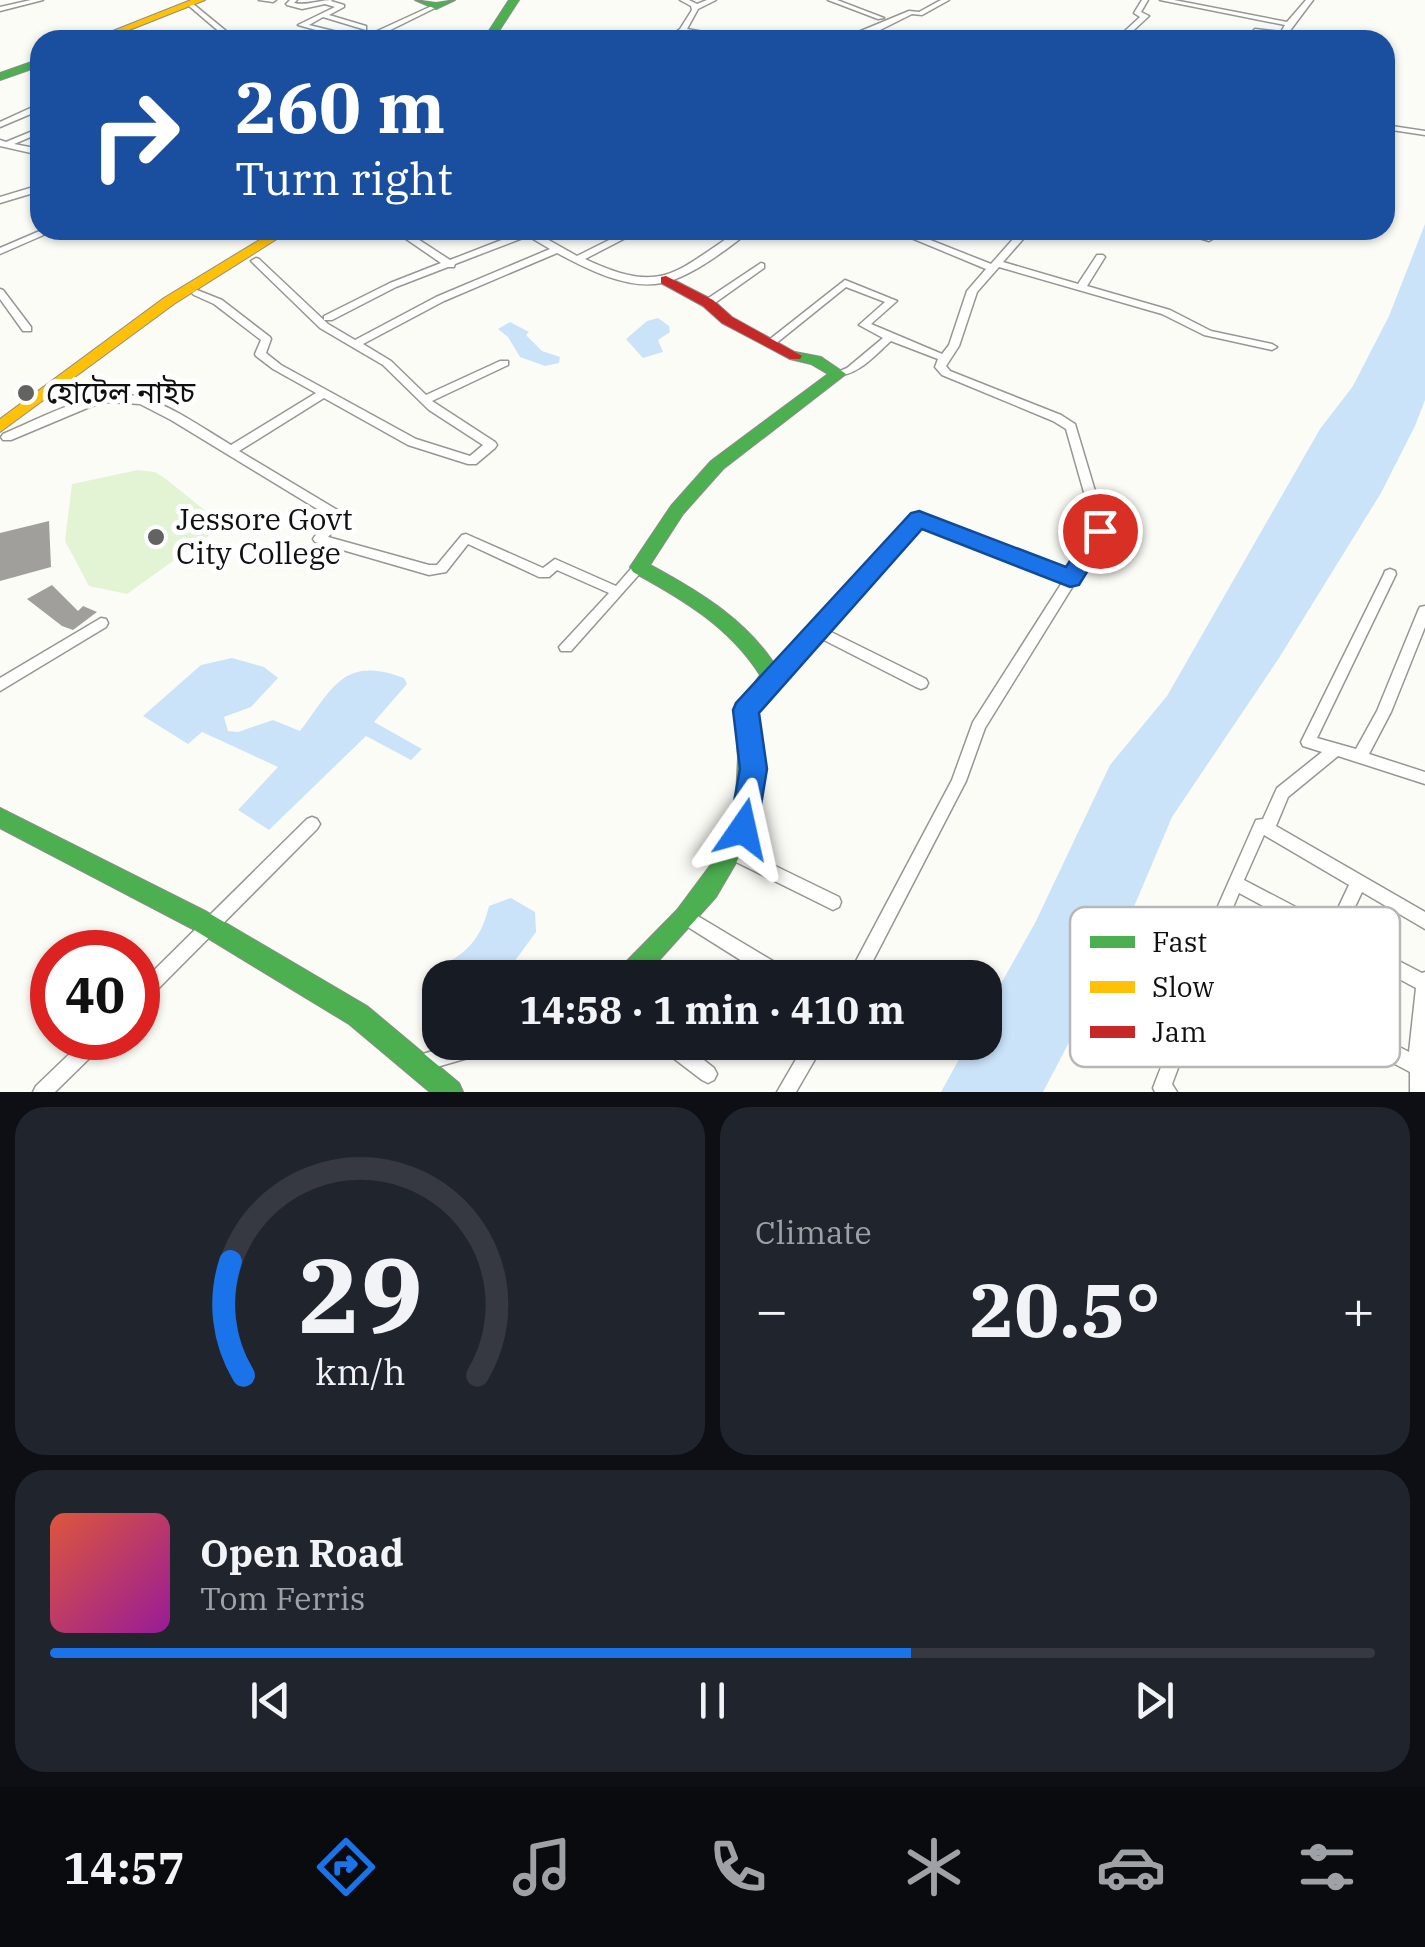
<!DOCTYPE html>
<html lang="en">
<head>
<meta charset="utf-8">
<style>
	:root { --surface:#171b24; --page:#20242c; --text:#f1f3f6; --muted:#9ea1a6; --line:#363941; --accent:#1a73e8 }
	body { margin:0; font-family:"IBM Plex Serif","Noto Sans Bengali",serif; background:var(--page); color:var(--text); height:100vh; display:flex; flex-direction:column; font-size:38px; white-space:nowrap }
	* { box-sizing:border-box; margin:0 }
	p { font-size:32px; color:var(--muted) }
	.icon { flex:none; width:55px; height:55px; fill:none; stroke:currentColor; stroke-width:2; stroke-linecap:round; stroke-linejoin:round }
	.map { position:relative; height:1092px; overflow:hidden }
	.details { display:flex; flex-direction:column; gap:15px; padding:15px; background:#0d0f14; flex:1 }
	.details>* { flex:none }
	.top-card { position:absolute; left:30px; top:30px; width:1365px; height:210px; border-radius:30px; box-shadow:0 2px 8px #0004; background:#1a4fa0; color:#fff; overflow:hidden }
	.speed { position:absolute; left:30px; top:930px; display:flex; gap:20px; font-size:50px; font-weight:700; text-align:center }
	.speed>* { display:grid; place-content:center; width:130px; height:130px; border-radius:50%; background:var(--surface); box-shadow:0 2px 8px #0004; line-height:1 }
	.speed .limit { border:15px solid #d22; background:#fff; color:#111 }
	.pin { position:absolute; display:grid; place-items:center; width:85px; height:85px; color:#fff; margin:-42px; border:5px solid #fff; border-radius:50%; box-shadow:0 2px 10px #0007 }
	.me { position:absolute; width:110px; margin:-55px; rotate:11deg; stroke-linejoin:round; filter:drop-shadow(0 0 8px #0008) }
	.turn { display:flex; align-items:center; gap:35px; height:210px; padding:0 40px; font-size:45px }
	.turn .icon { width:130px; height:130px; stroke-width:2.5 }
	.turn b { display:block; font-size:70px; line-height:85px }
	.big { font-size:75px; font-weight:700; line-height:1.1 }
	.details .widget { flex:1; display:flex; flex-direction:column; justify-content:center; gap:15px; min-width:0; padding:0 35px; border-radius:30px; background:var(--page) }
	.details .dial { align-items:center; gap:0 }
	.dial svg { height:260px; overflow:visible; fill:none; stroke:var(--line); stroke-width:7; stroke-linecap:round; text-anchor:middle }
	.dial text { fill:var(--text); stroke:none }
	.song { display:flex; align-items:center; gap:30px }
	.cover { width:120px; height:120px; border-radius:15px; background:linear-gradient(135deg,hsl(10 70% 55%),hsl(300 70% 35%)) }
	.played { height:10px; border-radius:5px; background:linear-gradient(90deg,var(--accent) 65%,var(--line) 65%) }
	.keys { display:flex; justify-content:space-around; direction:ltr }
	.heat { display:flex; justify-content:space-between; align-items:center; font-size:55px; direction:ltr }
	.details .tiles { flex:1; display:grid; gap:15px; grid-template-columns:1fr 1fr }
	.widget:last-child { grid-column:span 2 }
	.trip { position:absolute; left:422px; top:960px; width:580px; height:100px; border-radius:30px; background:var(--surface); box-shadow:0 2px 8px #0004; font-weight:700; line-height:100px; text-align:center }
	.menu { display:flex; height:160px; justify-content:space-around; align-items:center; background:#090b0e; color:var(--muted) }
	.menu .icon { width:70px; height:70px }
	.menu .active { color:var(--accent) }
	.menu b { font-size:45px; color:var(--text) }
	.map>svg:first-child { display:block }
	.green { fill:#e3f4d5 }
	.water { fill:#cae3f9 }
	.building { fill:#a09f9c }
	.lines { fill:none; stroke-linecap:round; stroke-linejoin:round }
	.street-casing { stroke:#969694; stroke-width:3 }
	.fast-casing { stroke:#8d8d8b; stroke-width:2 }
	.slow-casing { stroke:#8d8d8b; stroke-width:2 }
	.jam-casing { stroke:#8d8d8b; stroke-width:2 }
	.street { fill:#fffffe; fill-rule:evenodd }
	.fast { fill:#4caf50; fill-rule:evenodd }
	.slow { fill:#ffc107; fill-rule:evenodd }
	.jam { fill:#c62828; fill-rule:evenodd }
	.route { fill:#1a73e8; stroke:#114b97; stroke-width:2.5 }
	.poi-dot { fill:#636361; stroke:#fff; stroke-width:4 }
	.labels { text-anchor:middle; stroke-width:10; stroke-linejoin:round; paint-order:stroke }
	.poi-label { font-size:30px; fill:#101010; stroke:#fff; text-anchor:start }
	.key { fill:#fff; stroke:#b7b7b7; stroke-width:2.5 }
	.key-label { font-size:28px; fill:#101010 }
</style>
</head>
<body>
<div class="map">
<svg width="1425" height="1092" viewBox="0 0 1425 1092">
	<rect width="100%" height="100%" fill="#fcfcf7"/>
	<polygon class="green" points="138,470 155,472 166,479 223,525 127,594 89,586 65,541 72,484"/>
	<g class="water">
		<polygon points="1425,224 1425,400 1415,426 1381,493 1279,658 1172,817 1108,968 1043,1092 941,1092 968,1043 985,1042 985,1012 1035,923 1110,765 1167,696 1320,429 1353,386 1389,316"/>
		<polygon points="658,318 669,326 670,332 658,340 663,352 643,358 626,339 647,321"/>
		<polygon points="510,322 529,332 526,335 542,351 560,357 559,363 545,366 520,357 508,337 498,329"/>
		<path d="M232,658L264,667L278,678L251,707L224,717L228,731L238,732L273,720L300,731C333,688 343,655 404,678L407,684L374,722L422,749L411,760L366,736L269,830L238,810L278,767L202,732L188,744L143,716L201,665Z"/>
		<path d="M511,898L535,912L536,932L503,977H474L450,961C473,948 483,931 489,906Z"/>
	</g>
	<g class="building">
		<polygon points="49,521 51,567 0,581 0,533"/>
		<polygon points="52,585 78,611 83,606 97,612 73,630 62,626 27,599"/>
	</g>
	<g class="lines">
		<defs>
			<g id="street">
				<polygon points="31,0 43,0 0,11 0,7"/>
				<polygon points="259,0 276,0 273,2"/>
				<path d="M290,0H297L294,3C307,6 319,0 332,0L331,1L344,5V7L329,15L366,26V30L323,17L309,25L362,38L434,5L439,6L370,40H352L298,25L335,7L325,4L302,9L287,5L286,4Z"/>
				<polygon points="680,0 689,0 697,4 707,0 716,0 698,9 687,29 748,40 731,40 684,32 675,40 666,40 680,29 692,10 691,6"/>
				<polygon points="828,0 837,0 884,18 878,19"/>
				<polygon points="941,0 949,0 922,15 912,14 880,30 850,40 839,40 909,11 919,12"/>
				<polygon points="1142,0 1148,0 1141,12 1149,16 1123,40 1115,40 1140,17 1134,13"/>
				<polygon points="1160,0 1174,0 1287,22 1306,0 1313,0 1286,36 1260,33 1252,40 1244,40 1255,29 1281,32 1285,25"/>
				<polygon points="188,3 192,3 237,40 229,40 188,5"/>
				<polygon points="37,105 40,105 40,110 0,127 0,122"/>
				<polygon points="1385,125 1425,131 1425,135 1385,129"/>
				<polygon points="40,128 40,133 14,144 40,149 40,155 0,146 0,140 6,142"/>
				<polygon points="40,185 40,191 0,203 0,197"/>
				<polygon points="42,230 55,230 0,254 0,248"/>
				<path d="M393,230H404L450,260L522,232L520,230H531L577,256L629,230H641L585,259C664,296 674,272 740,230H751C729,248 690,278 662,283C627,290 587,269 557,253L444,301L363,344L391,361L426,395L500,361H508V365L432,401L495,442L497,445L495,448L476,464H468L408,445L324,398L239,451L344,514L346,517L344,520L328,537L429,565H437L462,535L466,534L543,568L555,559L616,586L635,564H643L645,567L643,570L571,651H561L559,647L609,593L557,570L549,577H539L468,544L446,572L429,575L315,542L313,539L315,536L332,518L171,420L140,404L108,402L92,406L11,440H3L1,437L3,434C44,417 102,383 147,399C177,409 204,429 231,445L316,393L273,369L256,356L255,354L261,340L214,304L194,295L192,293L197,290L222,300L270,337L271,339L266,353L281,365L416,439L470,456L483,445L429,410L383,365L320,328L251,261L256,258L259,259L328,324L355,340L436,297L550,249L528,236L455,264L454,267H448L396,287L332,320H324V316L390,283L441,263Z"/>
				<path d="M892,230H905L991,264L1021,230H1031L1003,262L1078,284L1097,255H1103L1105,257L1087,286L1170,310L1211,331L1272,344L1277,347L1272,350L1204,335L1162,314L999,267L977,292L959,346L946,366L950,371L1061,415L1075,424L1107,531L985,728L966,781L864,978H847L952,780L973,722L1063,581L921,525L825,629L926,679L928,683L926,687L921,689L916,687L818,637L774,685L769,687L764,685L762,681L764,677L915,516H923L1068,573L1095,531L1066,429L1053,421L942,375L935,367L938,359L891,341C874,356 858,376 834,376L833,374L847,368L883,338L859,325L885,302L846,287L774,345L770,346L765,343L845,280L897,301L871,324L942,354L949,345L967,291L986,269Z"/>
				<polygon points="1173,230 1189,230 1214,238 1209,241"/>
				<polygon points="1338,230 1350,230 1351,231 1346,234"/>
				<polygon points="761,263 764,264 764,268 712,305 704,305 704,301"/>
				<polygon points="0,289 3,290 31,327 31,331 23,331 0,299"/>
				<path d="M1390,569L1395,571L1396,574L1317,738L1356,749L1377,711L1418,611L1420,607L1425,606V627L1391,712L1369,754L1425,772V784L1338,756L1288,797L1276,826L1425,912V929L1362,892L1343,932L1422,973L1425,972V1092H1410V1072L1205,964L1199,968L1207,991L1172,1084L1177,1092H1155L1153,1088C1164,1058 1179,1027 1188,996C1194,970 1164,970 1199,949L1256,820L1263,819L1277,788L1322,752L1303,746L1301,742L1384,574L1385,571ZM1264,835L1349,885L1330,925L1244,880ZM1239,893L1416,988L1409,1052L1215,951Z"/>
				<polygon points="101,618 106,619 108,623 106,627 0,691 0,678"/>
				<polygon points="312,817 317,819 320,824 317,829 144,1003 138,1005 138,986 307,819"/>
				<polygon points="734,846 839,897 841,902 839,907 833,910 827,907 728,858 726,853 728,848"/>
				<polygon points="686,909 788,970 790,978 769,978 680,922 678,917 680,912"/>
				<polygon points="86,1038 107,1038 104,1044 55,1092 33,1092 36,1086"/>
				<polygon points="460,1042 501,1042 498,1048 492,1051 423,1071 417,1068 414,1062 417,1056"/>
				<polygon points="657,1042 681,1042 714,1068 717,1074 714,1080 708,1083 702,1080 660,1048"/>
				<polygon points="806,1042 825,1042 796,1092 777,1092"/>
			</g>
			<g id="fast">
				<polygon points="415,0 436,3 455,0 436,9"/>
				<polygon points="509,0 519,0 493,40 483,40"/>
				<polygon points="40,59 40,66 0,80 0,73"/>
				<path d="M795,352L821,357L846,374L723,469L683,514L650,565C700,592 752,623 781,675L755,712L759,758L757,797L750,831L737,861L716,897L643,978H614L618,970L677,910L718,855L728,831L736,797L738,758L735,711L760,675C730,627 681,598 633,572L630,567L671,506L711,461L828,374L811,364L790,359V353Z"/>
				<polygon points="0,808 207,912 367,1006 459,1083 463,1092 430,1092 349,1024 191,928 0,828"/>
			</g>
			<g id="slow">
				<polygon points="191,0 205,0 104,40 90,40"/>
				<polygon points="276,230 291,230 174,304 0,432 0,419 164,298"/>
			</g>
			<polygon id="jam" points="666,276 713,300 732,317 802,356 800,359 790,359 722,323 703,306 661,283 661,277"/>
		</defs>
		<use href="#street" class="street-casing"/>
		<use href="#fast" class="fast-casing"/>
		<use href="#slow" class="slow-casing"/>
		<use href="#jam" class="jam-casing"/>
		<use href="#street" class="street"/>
		<use href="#fast" class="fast"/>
		<use href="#slow" class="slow"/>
		<use href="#jam" class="jam"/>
	</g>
	<polygon class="route" points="919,511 1066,567 1093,525 1108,525 1112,531 1079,585 1070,587 922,529 759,713 767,769 757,829 753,838 743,842 733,838 729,829 740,769 733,710 736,703 911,513"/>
	<g class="poi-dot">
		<circle cx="26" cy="393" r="10"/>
		<circle cx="156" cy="537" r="10"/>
	</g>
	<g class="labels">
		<g class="poi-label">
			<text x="46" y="403">হোটেল নাইচ</text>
			<text x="176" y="530">Jessore Govt<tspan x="176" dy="34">City College</tspan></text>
		</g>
	</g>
	<rect x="1070" y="907" width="330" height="160" rx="15" class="key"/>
	<rect x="1090" y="936" width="45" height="12" fill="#4caf50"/>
	<rect x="1090" y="981" width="45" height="12" fill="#ffc107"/>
	<rect x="1090" y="1026" width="45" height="12" fill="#c62828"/>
	<g class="key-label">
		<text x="1152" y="952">Fast</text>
		<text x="1152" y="997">Slow</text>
		<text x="1152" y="1042">Jam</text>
	</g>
</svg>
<div class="speed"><div class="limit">40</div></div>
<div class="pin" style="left:1100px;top:531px;background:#d93025"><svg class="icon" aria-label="arrive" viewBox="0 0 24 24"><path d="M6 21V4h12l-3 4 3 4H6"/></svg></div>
<svg class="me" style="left:743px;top:829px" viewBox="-20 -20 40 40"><path d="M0-17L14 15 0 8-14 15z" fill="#1a73e8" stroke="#fff" stroke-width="4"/></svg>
<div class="trip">14:58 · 1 min · 410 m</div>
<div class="top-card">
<div class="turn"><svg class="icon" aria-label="right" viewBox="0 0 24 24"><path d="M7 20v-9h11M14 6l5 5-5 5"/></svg><div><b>260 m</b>Turn right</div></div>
</div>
</div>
<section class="details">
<div class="tiles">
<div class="widget dial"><svg viewBox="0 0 100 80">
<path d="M14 69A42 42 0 1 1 86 69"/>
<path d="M14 69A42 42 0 0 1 10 34" stroke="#1a73e8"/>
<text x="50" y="56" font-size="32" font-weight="700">29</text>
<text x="50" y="72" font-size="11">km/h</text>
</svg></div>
<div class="widget"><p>Climate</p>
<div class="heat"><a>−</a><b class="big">20.5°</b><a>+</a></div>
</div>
<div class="widget">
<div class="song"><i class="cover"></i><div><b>Open Road</b><p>Tom Ferris</p></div></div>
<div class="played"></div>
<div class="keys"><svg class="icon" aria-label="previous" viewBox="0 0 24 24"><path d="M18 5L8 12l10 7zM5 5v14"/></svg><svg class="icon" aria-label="pause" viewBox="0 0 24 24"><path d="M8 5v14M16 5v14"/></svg><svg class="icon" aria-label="next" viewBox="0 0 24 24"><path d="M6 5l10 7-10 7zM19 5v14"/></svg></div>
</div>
</div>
</section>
<nav class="menu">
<b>14:57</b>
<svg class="icon active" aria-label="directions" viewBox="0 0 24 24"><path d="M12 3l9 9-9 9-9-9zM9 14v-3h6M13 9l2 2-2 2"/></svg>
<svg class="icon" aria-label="music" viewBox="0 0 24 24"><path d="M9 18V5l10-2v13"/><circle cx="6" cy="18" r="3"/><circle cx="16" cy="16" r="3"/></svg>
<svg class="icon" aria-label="phone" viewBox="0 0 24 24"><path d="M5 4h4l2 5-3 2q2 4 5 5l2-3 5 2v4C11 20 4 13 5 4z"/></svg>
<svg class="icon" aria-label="climate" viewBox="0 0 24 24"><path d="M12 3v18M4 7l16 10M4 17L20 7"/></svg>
<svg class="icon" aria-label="car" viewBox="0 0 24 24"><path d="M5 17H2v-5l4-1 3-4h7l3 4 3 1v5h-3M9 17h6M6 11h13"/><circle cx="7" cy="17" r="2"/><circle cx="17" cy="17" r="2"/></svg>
<svg class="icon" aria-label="filters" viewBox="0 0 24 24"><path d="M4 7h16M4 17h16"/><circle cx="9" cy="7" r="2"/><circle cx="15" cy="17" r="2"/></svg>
</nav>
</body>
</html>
